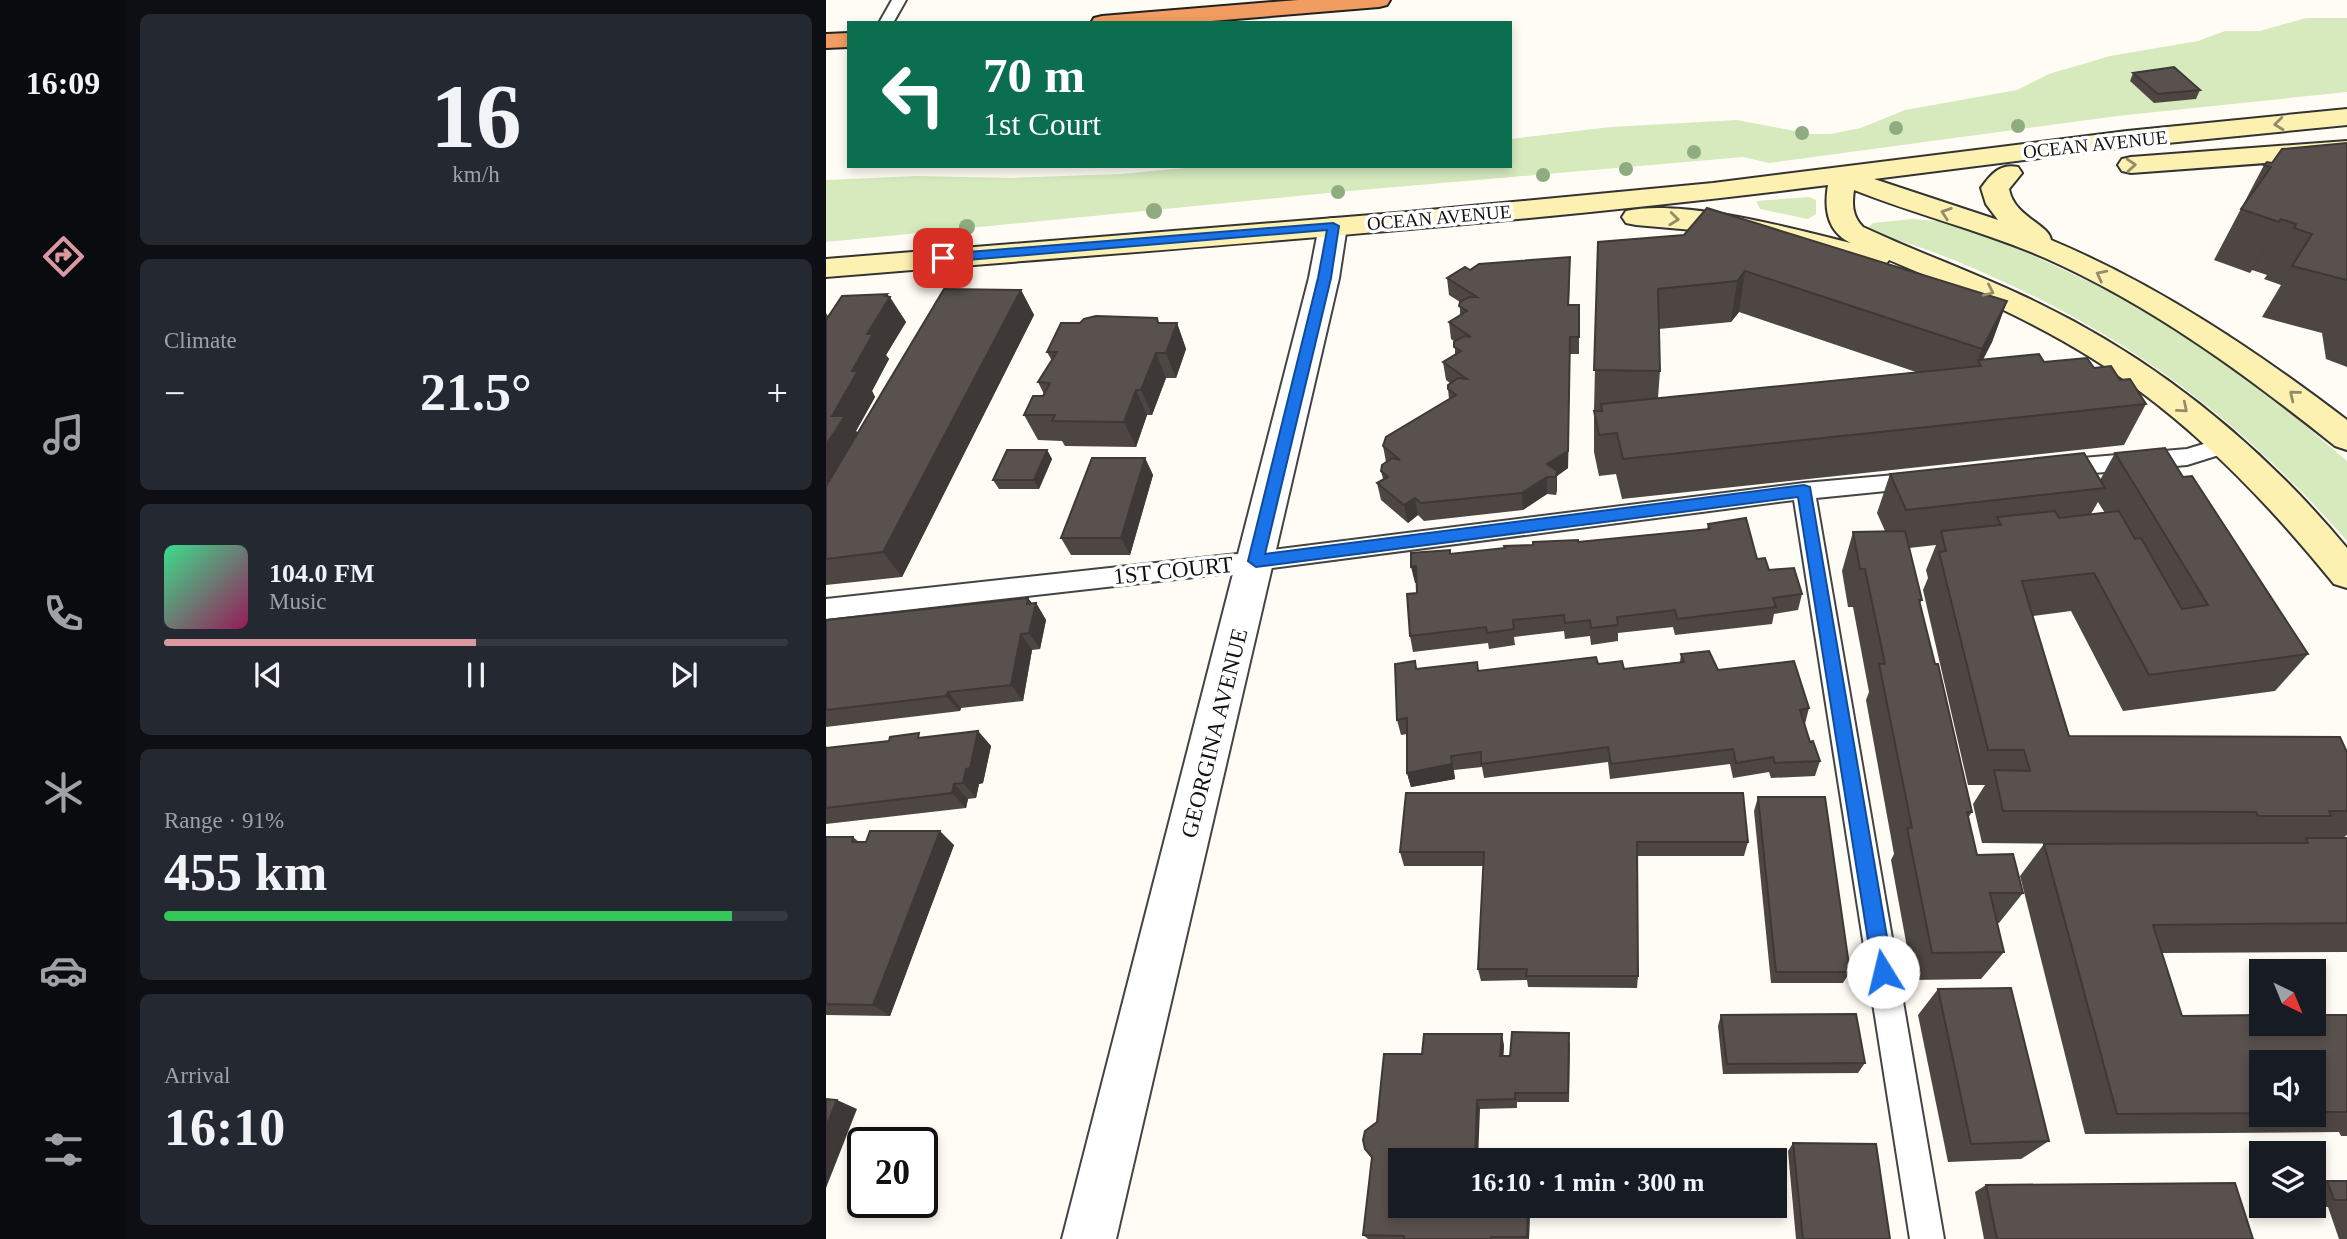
<!DOCTYPE html>
<html lang="en">
<head>
<meta charset="utf-8">
<style>
	:root { --surface:#171b24; --page:#242831; --text:#f1f3f6; --muted:#9ea1a6; --line:#363941; --accent:#da99a0 }
	body { margin:0; font-family:Georgia,serif; background:var(--page); color:var(--text); height:100vh; display:flex; flex-direction:column; font-size:26px; white-space:nowrap }
	* { box-sizing:border-box; margin:0 }
	p { font-size:23px; color:var(--muted) }
	.icon { flex:none; width:38px; height:38px; fill:none; stroke:currentColor; stroke-width:2; stroke-linecap:round; stroke-linejoin:round }
	.map { position:relative; flex:1; overflow:hidden }
	.drawer { display:flex; flex-direction:column; gap:14px; padding:14px; background:#0d0f14; width:700px }
	.drawer>* { flex:none }
	.guide { position:absolute; left:21px; top:21px; width:665px; height:147px; border-radius:0px; box-shadow:0 4px 10px #0003; background:#0b6e4f; color:#fff; overflow:hidden }
	.needle { width:46px; rotate:137deg }
	.fabs { position:absolute; left:1423px; top:959px; display:grid; gap:14px }
	.fabs a { display:grid; place-items:center; width:77px; height:77px; border-radius:0px; background:var(--surface); box-shadow:0 4px 10px #0003; font-size:35px }
	.speed { position:absolute; left:21px; top:1127px; display:flex; gap:14px; font-size:35px; font-weight:700; text-align:center }
	.speed>* { display:grid; place-content:center; width:91px; height:91px; border-radius:50%; background:var(--surface); box-shadow:0 4px 10px #0003; line-height:1 }
	.speed .limit { border:4px solid #111; border-radius:10px; background:#fff; color:#111 }
	.pin { position:absolute; display:grid; place-items:center; width:60px; height:60px; color:#fff; margin:-30px; border-radius:14px; box-shadow:0 4px 10px #0006 }
	.me { position:absolute; width:77px; margin:-38px; rotate:351deg; stroke-linejoin:round; filter:drop-shadow(0 0 5px #0008) }
	.turn { display:flex; align-items:center; gap:24px; height:147px; padding:0 21px; font-size:32px }
	.turn .icon { width:91px; height:91px; stroke-width:2.5 }
	.turn b { display:block; font-size:49px; line-height:60px }
	.big { font-size:52px; font-weight:600; line-height:1.1 }
	.drawer .card { flex:1; display:flex; flex-direction:column; justify-content:center; gap:10px; min-width:0; padding:0 24px; border-radius:10px; background:var(--page) }
	.drawer .dial { align-items:center; gap:0 }
	.dial b { font-size:91px; line-height:1 }
	.song { display:flex; align-items:center; gap:21px }
	.cover { width:84px; height:84px; border-radius:10px; background:linear-gradient(135deg,hsl(150 70% 55%),hsl(330 70% 35%)) }
	.played { height:7px; border-radius:4px; background:linear-gradient(90deg,var(--accent) 50%,var(--line) 50%) }
	.keys { display:flex; justify-content:space-around; direction:ltr }
	.heat { display:flex; justify-content:space-between; align-items:center; font-size:38px; direction:ltr }
	.charge { height:10px; border-radius:5px; background:linear-gradient(90deg,#34c759 91%,var(--line) 0) }
	.trip { position:absolute; left:562px; top:1148px; width:399px; height:70px; border-radius:0px; background:var(--surface); box-shadow:0 4px 10px #0003; font-weight:600; line-height:70px; text-align:center }
	main { display:flex; flex:1; min-height:0 }
	.tab-bar { display:flex; flex-direction:column; width:126px; justify-content:space-around; align-items:center; background:#090b0e; color:var(--muted) }
	.tab-bar .icon { width:49px; height:49px }
	.tab-bar .on { color:var(--accent) }
	.tab-bar b { font-size:32px; color:var(--text) }
	.map>svg:first-child { display:block }
	.green { fill:#d6eabe }
	.lines { fill:none; stroke-linecap:round; stroke-linejoin:round }
	.lane-casing { stroke:#444; stroke-width:4 }
	.street-casing { stroke:#444; stroke-width:4 }
	.secondary-casing { stroke:#333; stroke-width:4 }
	.highway-casing { stroke:#222; stroke-width:4 }
	.lane { fill:#fff; fill-rule:evenodd }
	.street { fill:#fff; fill-rule:evenodd }
	.secondary { fill:#fdf1b2; fill-rule:evenodd }
	.highway { fill:#f19c61; fill-rule:evenodd }
	.tree { fill:#8fab80 }
	.wall { fill:#4d4642; fill-rule:evenodd }
	.shaded-wall { fill:#3e3936 }
	.building { fill:#59514d; stroke:#3e3936; stroke-width:2 }
	.oneway { stroke:#938c6a }
	.route { fill:#1a73e8; stroke:#114b97; stroke-width:2 }
	.labels { text-anchor:middle; stroke-width:7; stroke-linejoin:round; paint-order:stroke }
	.far-street-label { font-size:19px; fill:#111; stroke:#fff }
	.street-label { font-size:23px; fill:#111; stroke:#fff }
</style>
</head>
<body>
<main>
<nav class="tab-bar">
<b>16:09</b>
<svg class="icon on" aria-label="directions" viewBox="0 0 24 24"><path d="M12 3l9 9-9 9-9-9zM9 14v-3h6M13 9l2 2-2 2"/></svg>
<svg class="icon" aria-label="music" viewBox="0 0 24 24"><path d="M9 18V5l10-2v13"/><circle cx="6" cy="18" r="3"/><circle cx="16" cy="16" r="3"/></svg>
<svg class="icon" aria-label="phone" viewBox="0 0 24 24"><path d="M5 4h4l2 5-3 2q2 4 5 5l2-3 5 2v4C11 20 4 13 5 4z"/></svg>
<svg class="icon" aria-label="climate" viewBox="0 0 24 24"><path d="M12 3v18M4 7l16 10M4 17L20 7"/></svg>
<svg class="icon" aria-label="car" viewBox="0 0 24 24"><path d="M5 17H2v-5l4-1 3-4h7l3 4 3 1v5h-3M9 17h6M6 11h13"/><circle cx="7" cy="17" r="2"/><circle cx="17" cy="17" r="2"/></svg>
<svg class="icon" aria-label="filters" viewBox="0 0 24 24"><path d="M4 7h16M4 17h16"/><circle cx="9" cy="7" r="2"/><circle cx="15" cy="17" r="2"/></svg>
</nav>
<section class="drawer">
<div class="card dial"><b>16</b><p>km/h</p></div>
<div class="card"><p>Climate</p>
<div class="heat"><a>−</a><b class="big">21.5°</b><a>+</a></div>
</div>
<div class="card">
<div class="song"><i class="cover"></i><div><b>104.0 FM</b><p>Music</p></div></div>
<div class="played"></div>
<div class="keys"><svg class="icon" aria-label="previous" viewBox="0 0 24 24"><path d="M18 5L8 12l10 7zM5 5v14"/></svg><svg class="icon" aria-label="pause" viewBox="0 0 24 24"><path d="M8 5v14M16 5v14"/></svg><svg class="icon" aria-label="next" viewBox="0 0 24 24"><path d="M6 5l10 7-10 7zM19 5v14"/></svg></div>
</div>
<div class="card"><p>Range · 91%</p><b class="big">455 km</b><div class="charge"></div></div>
<div class="card"><p>Arrival</p><b class="big">16:10</b></div>
</section>
<div class="map">
<svg width="1521" height="1239" viewBox="0 0 1521 1239">
	<rect width="100%" height="100%" fill="#fffcf5"/>
	<g class="green">
		<polygon points="1480,18 1521,18 1521,92 1291,116 943,163 917,157 512,192 0,242 0,180 90,176 185,178 295,174 380,166 684,166 684,139 785,127 911,120 984,134 1004,134 1035,128 1079,110 1191,90 1223,74 1284,56 1372,41 1399,31 1434,31"/>
		<polygon points="983,197 990,200 990,214 982,219 934,209 930,201"/>
		<path d="M1086,219L1124,222L1176,241L1300,299L1422,377L1521,461V541C1425,432 1325,352 1193,289C1160,273 1125,258 1090,246C1073,240 1055,238 1040,229L1047,223Z"/>
	</g>
	<g class="lines">
		<defs>
			<g id="lane">
				<polygon points="66,0 80,0 67,23 53,23"/>
				<polygon points="1401,437 1409,440 1412,445 1409,450 1361,465 1233,476 1225,474 1222,468 1225,462 1233,460 1361,449"/>
				<polygon points="1092,473 1100,475 1103,481 1100,487 990,498 1118,1239 1084,1239 968,500 430,570 0,619 0,599 430,552 978,483"/>
			</g>
			<polygon id="street" points="507,218 517,220 521,226 513,278 290,1239 236,1239 483,278 493,226 497,220"/>
			<g id="secondary">
				<path d="M1521,109V125L1301,147L1048,179L1172,220L1160,204L1155,188C1165,174 1174,163 1192,167L1196,173L1183,189C1188,217 1223,224 1225,240C1332,285 1429,350 1521,420V450L1509,446C1419,374 1325,305 1219,258C1157,231 1091,215 1028,190C1026,204 1026,216 1037,227C1095,254 1155,275 1212,303C1332,361 1436,446 1521,548V588L1508,584C1431,489 1344,401 1237,341C1181,309 1122,285 1063,260L1060,264L1050,267L901,233L810,225L800,223L796,217L800,211C855,198 969,229 1025,243C1001,232 998,208 1002,185C669,227 334,249 0,277V259L582,212L887,183L1301,131Z"/>
				<polygon points="1521,141 1521,157 1305,173 1296,171 1292,165 1296,159 1305,157"/>
			</g>
			<g id="highway">
				<polygon points="472,0 564,0 561,5 553,7 361,23 265,23 268,18 276,16"/>
				<polygon points="23,33 23,47 0,48 0,34"/>
			</g>
		</defs>
		<use href="#lane" class="lane-casing"/>
		<use href="#street" class="street-casing"/>
		<use href="#secondary" class="secondary-casing"/>
		<use href="#highway" class="highway-casing"/>
		<use href="#lane" class="lane"/>
		<use href="#street" class="street"/>
		<use href="#secondary" class="secondary"/>
		<use href="#highway" class="highway"/>
	</g>
	<g class="tree">
		<circle cx="1192" cy="126" r="7"/>
		<circle cx="1070" cy="128" r="7"/>
		<circle cx="976" cy="133" r="7"/>
		<circle cx="868" cy="152" r="7"/>
		<circle cx="800" cy="169" r="7"/>
		<circle cx="717" cy="175" r="7"/>
		<circle cx="512" cy="192" r="7"/>
		<circle cx="328" cy="211" r="8"/>
		<circle cx="141" cy="227" r="8"/>
	</g>
	<g class="wall">
		<polygon points="1307,73 1374,90 1370,99 1328,103 1304,81"/>
		<polygon points="1521,143 1521,367 1500,359 1496,333 1436,317 1455,285 1438,279 1441,275 1426,270 1424,273 1388,260 1438,165"/>
		<path d="M772,242L1181,301L1166,342L1157,360L1218,362L1268,368L1294,380L1320,404L1298,445L796,499L790,474L773,476L768,452V411H775L768,410ZM913,312L1090,372L832,398L834,371L833,329L905,322Z"/>
		<polygon points="644,270 744,274 743,305 753,323 753,354 744,354 742,468 731,476 731,489 730,495 721,494 697,510 598,521 592,515 582,523 555,500 551,483 557,479 555,471 560,462 557,446 623,399 622,389 624,383 620,380 617,362 629,355 629,342 625,339 623,322 634,315 634,302 623,295 621,278"/>
		<polygon points="195,290 208,315 76,577 0,585 0,313 2,316 61,294 80,322 60,355 63,359 46,391 49,397 30,431 32,433"/>
		<polygon points="331,318 332,323 351,323 360,349 350,378 340,378 326,415 321,415 310,447 239,446 236,441 212,440 198,415 218,394 212,382 226,361 221,352 254,323"/>
		<polygon points="221,450 226,459 213,489 173,489 167,480"/>
		<path d="M1289,453L1357,477L1482,654L1449,691L1297,711L1245,611L1207,616L1243,736L1521,752V835L1517,838H1521V952L1336,953L1356,1016L1521,1015V1136H1515L1513,1132L1259,1134L1194,876L1218,844H1276L1156,843L1147,804L1159,785H1142L1097,590L1102,578L1100,570L1110,545L1083,548L1096,600L1094,603L1146,812L1142,818L1151,855L1197,893L1173,923H1171L1178,952L1155,979L1087,980L1065,860L1068,854L1040,700L1043,692L1027,607H1022L1016,571L1027,532L1059,531L1051,513L1064,474L1274,480ZM1272,502L1279,513L1265,514ZM1435,1062H1488V1115H1435Z"/>
		<polygon points="319,458 327,475 304,555 245,555 235,538"/>
		<polygon points="882,524 931,559 943,570 976,594 972,610 948,614 946,624 849,635 847,627 792,633 792,641 765,645 764,636 739,639 738,631 688,637 689,645 663,649 662,643 587,652 584,636 591,593 591,583 589,583 624,554 707,545 752,542 881,529"/>
		<polygon points="202,598 206,604 210,603 220,620 214,649 206,650 197,701 135,708 134,711 0,727 0,620"/>
		<polygon points="855,654 983,708 979,724 984,742 994,761 989,776 945,778 943,772 907,778 904,764 784,779 782,762 658,778 656,767 628,770 629,779 585,787 581,773 581,734 575,735 571,720 589,661 591,669 653,671 772,664 798,669 854,662"/>
		<polygon points="152,731 165,746 157,783 153,784 150,798 142,799 140,808 0,824 0,746 2,748"/>
		<polygon points="580,793 922,842 918,856 811,856 812,976 811,988 702,987 701,980 655,981 652,969 658,866 578,866 574,852"/>
		<polygon points="932,797 1024,972 1017,983 945,983 928,811"/>
		<polygon points="0,837 27,837 33,842 128,845 64,1016 0,1015"/>
		<polygon points="1112,989 1223,1141 1195,1159 1122,1162 1092,1015"/>
		<polygon points="895,1015 1039,1063 1032,1073 897,1074 892,1026"/>
		<polygon points="744,1043 743,1102 691,1102 691,1108 654,1109 574,1160 704,1206 703,1239 542,1239 537,1235 546,1159 539,1149 551,1122 596,1054 678,1045 677,1056 684,1056"/>
		<polygon points="967,1143 1064,1239 970,1239 962,1151"/>
		<polygon points="1501,1181 1521,1181 1521,1239 1513,1239 1502,1207 1488,1207 1487,1206 1488,1186"/>
		<polygon points="1160,1185 1427,1239 1158,1239 1149,1192"/>
	</g>
	<g class="shaded-wall">
		<polygon points="1455,219 1426,270 1424,273"/>
		<polygon points="919,271 913,312 905,322 911,281"/>
		<polygon points="195,290 208,315 76,577 57,552"/>
		<polygon points="61,294 64,298 64,297 80,322 60,355 63,359 46,391 49,397 30,431 37,441 7,489 0,481 0,445 6,416 41,334"/>
		<polygon points="1181,301 1166,342 1154,364 1152,360 1141,390 1156,349"/>
		<polygon points="351,323 360,349 350,378 340,353"/>
		<polygon points="744,337 742,468 731,476 731,489 730,495 730,476 721,464"/>
		<polygon points="330,353 340,378 326,415 315,390"/>
		<polygon points="310,390 321,415 310,447 298,422"/>
		<polygon points="221,450 226,459 213,489 208,480"/>
		<polygon points="319,458 327,475 304,555 295,538"/>
		<polygon points="721,477 721,494 697,510 696,493"/>
		<polygon points="589,498 592,515 582,523 578,505"/>
		<polygon points="590,566 593,583 589,583 585,567"/>
		<polygon points="202,598 209,607 210,603 220,620 214,649 203,633 201,604"/>
		<polygon points="195,634 206,650 197,701 185,685"/>
		<polygon points="122,692 135,708 134,711 120,696"/>
		<polygon points="152,731 165,746 157,783 153,784 150,798 137,783"/>
		<polygon points="625,756 629,779 585,787 581,773"/>
		<polygon points="128,784 142,799 140,808 126,793"/>
		<polygon points="114,831 128,845 64,1016 47,1005"/>
		<polygon points="676,1034 678,1045 677,1066 674,1056"/>
		<polygon points="11,1100 31,1109 0,1188 0,1127"/>
		<polygon points="651,1100 654,1109 652,1160 649,1160"/>
		<polygon points="702,1206 704,1206 703,1239 702,1239 701,1237"/>
	</g>
	<g class="building">
		<polygon points="1348,67 1374,90 1332,94 1307,73"/>
		<polygon points="1521,143 1521,280 1466,266 1486,234 1468,228 1470,224 1455,219 1453,222 1415,209 1445,167 1438,165 1441,162 1446,163 1456,149"/>
		<polygon points="881,208 1181,301 1156,349 919,271 911,281 832,289 834,371 768,370 772,242 858,235"/>
		<polygon points="744,257 742,305 753,305 753,337 744,337 742,451 721,464 731,471 730,477 721,477 696,493 595,503 589,498 578,505 551,483 562,477 555,471 556,465 566,458 574,460 557,446 560,437 630,395 622,389 622,385 632,378 641,379 617,362 635,351 628,347 628,342 638,336 645,337 623,322 641,311 633,306 634,302 643,297 651,297 621,278 639,267 644,270 653,264"/>
		<polygon points="118,289 195,290 57,552 0,559 0,486"/>
		<polygon points="61,294 59,296 64,297 41,334 47,334 26,371 32,371 6,416 19,416 0,445 0,320 16,296"/>
		<polygon points="270,316 331,318 332,323 351,323 340,353 330,353 315,390 310,390 298,422 226,421 229,415 198,415 207,396 217,396 224,383 212,382 231,352 221,352 235,323 254,323 258,319"/>
		<polygon points="1213,354 1218,362 1261,358 1268,368 1285,366 1294,380 1304,379 1320,404 797,459 791,433 773,435 768,411 776,411 775,404 1155,366 1152,360"/>
		<polygon points="1339,448 1357,477 1366,476 1482,654 1323,675 1268,573 1196,581 1243,736 1514,737 1521,752 1521,811 1503,811 1505,816 1432,816 1430,812 1177,811 1168,770 1204,771 1198,750 1162,750 1113,552 1120,551 1115,531 1175,525 1171,517 1229,511 1233,518 1293,511 1309,539 1315,538 1356,609 1382,605 1289,453"/>
		<polygon points="181,450 221,450 208,480 167,480"/>
		<polygon points="1258,453 1279,488 1080,510 1064,474"/>
		<polygon points="266,458 319,458 295,538 235,538"/>
		<polygon points="920,518 931,559 939,558 943,570 968,568 976,594 947,598 950,607 851,619 849,610 791,617 792,625 765,628 764,620 739,623 738,615 687,620 688,629 661,633 660,627 584,636 581,594 591,593 590,566 585,567 585,553 624,550 624,554 679,548 678,546 707,545 707,542 752,540 752,542 884,529 882,524"/>
		<polygon points="1079,531 1096,600 1093,600 1109,664 1112,664 1146,812 1141,812 1151,855 1187,854 1197,893 1164,893 1178,952 1106,953 1081,828 1086,828 1053,664 1059,664 1039,569 1034,569 1027,532"/>
		<polygon points="202,598 201,604 210,603 203,633 195,634 185,685 122,692 120,696 0,710 0,620"/>
		<polygon points="883,651 892,670 968,661 983,708 974,710 984,742 987,741 994,761 949,763 947,757 910,763 907,749 785,764 782,747 655,764 655,752 625,756 626,764 581,773 581,718 571,720 569,664 589,661 590,669 651,662 652,671 770,657 772,664 796,661 798,669 858,662 855,654"/>
		<polygon points="152,731 144,768 140,769 137,783 128,784 126,793 0,808 0,748 63,741 64,737 93,733 92,738"/>
		<polygon points="580,793 917,793 922,842 811,842 812,976 700,976 701,969 652,969 658,852 574,852"/>
		<polygon points="932,797 999,797 1024,972 950,972"/>
		<polygon points="44,831 114,831 47,1005 0,1004 0,837 27,837 26,842 40,842"/>
		<polygon points="1480,838 1521,838 1521,923 1327,925 1356,1016 1435,1015 1435,1024 1488,1024 1488,1015 1521,1015 1521,1112 1488,1112 1488,1062 1435,1062 1435,1113 1291,1114 1218,844 1482,843"/>
		<polygon points="1185,988 1223,1141 1145,1144 1112,989"/>
		<polygon points="1030,1014 1039,1063 901,1064 895,1015"/>
		<polygon points="686,1032 743,1033 742,1093 689,1093 689,1099 651,1100 649,1160 574,1160 574,1206 702,1206 701,1237 665,1237 664,1239 578,1239 578,1236 537,1235 546,1157 539,1149 537,1140 539,1131 551,1122 558,1054 596,1054 598,1034 676,1034 674,1056 684,1056"/>
		<polygon points="0,1099 11,1100 0,1127"/>
		<polygon points="967,1143 1050,1144 1064,1239 977,1239"/>
		<polygon points="1501,1181 1521,1181 1521,1200 1508,1200"/>
		<polygon points="1409,1183 1427,1239 1171,1239 1160,1185"/>
	</g>
	<defs><path id="oneway-chevron" d="M-2-3.5L2.5 0L-2 3.5" fill="none" stroke-width="1.6" stroke-linecap="round" stroke-linejoin="round" transform="scale(1.75)"/></defs>
	<g class="oneway">
		<use href="#oneway-chevron" transform="translate(1453 124) rotate(174)"/>
		<use href="#oneway-chevron" transform="translate(1305 165) rotate(-4)"/>
		<use href="#oneway-chevron" transform="translate(1120 213) rotate(-161)"/>
		<use href="#oneway-chevron" transform="translate(848 219) rotate(6)"/>
		<use href="#oneway-chevron" transform="translate(1275 275) rotate(-153)"/>
		<use href="#oneway-chevron" transform="translate(1163 291) rotate(25)"/>
		<use href="#oneway-chevron" transform="translate(1468 395) rotate(-141)"/>
		<use href="#oneway-chevron" transform="translate(1357 408) rotate(40)"/>
	</g>
	<polygon class="route" points="507,223 513,226 505,278 439,554 978,485 984,487 1067,972 1064,979 1057,982 1050,979 1047,972 972,497 430,567 422,561 492,278 501,230 117,262 111,258 117,254"/>
	<g class="labels">
		<g class="far-street-label">
			<text transform="translate(1269 144) rotate(-6)" y="7">OCEAN AVENUE</text>
			<text transform="translate(613 217) rotate(-5)" y="7">OCEAN AVENUE</text>
		</g>
		<g class="street-label">
			<text transform="translate(347 570) rotate(-6)" y="8">1ST COURT</text>
			<text transform="translate(388 733) rotate(-76)" y="8">GEORGINA AVENUE</text>
		</g>
	</g>
</svg>
<div class="fabs">
<a><svg class="needle" viewBox="-14 -14 28 28"><path d="M0-13l5 13h-10z" fill="#e53935"/><path d="M0 13l5-13h-10z" fill="#9ea1a6"/></svg></a>
<a><svg class="icon" aria-label="sound" viewBox="0 0 24 24"><path d="M4 9h4l5-4v14l-5-4H4zM17 9q2 3 0 6"/></svg></a>
<a><svg class="icon" aria-label="layers" viewBox="0 0 24 24"><path d="M12 4l9 5-9 5-9-5zM3 14l9 5 9-5"/></svg></a>
</div>
<div class="speed"><div class="limit">20</div></div>
<div class="pin" style="left:117px;top:258px;background:#d93025"><svg class="icon" aria-label="arrive" viewBox="0 0 24 24"><path d="M6 21V4h12l-3 4 3 4H6"/></svg></div>
<svg class="me" style="left:1057px;top:972px" viewBox="-20 -20 40 40"><circle r="19" fill="#fff"/><path d="M0-13L10 11 0 6-10 11z" fill="#1a73e8"/></svg>
<div class="trip">16:10 · 1 min · 300 m</div>
<div class="guide">
<div class="turn"><svg class="icon" aria-label="left" viewBox="0 0 24 24"><path d="M17 20v-9H6M10 6l-5 5 5 5"/></svg><div><b>70 m</b>1st Court</div></div>
</div>
</div>
</main>
</body>
</html>
